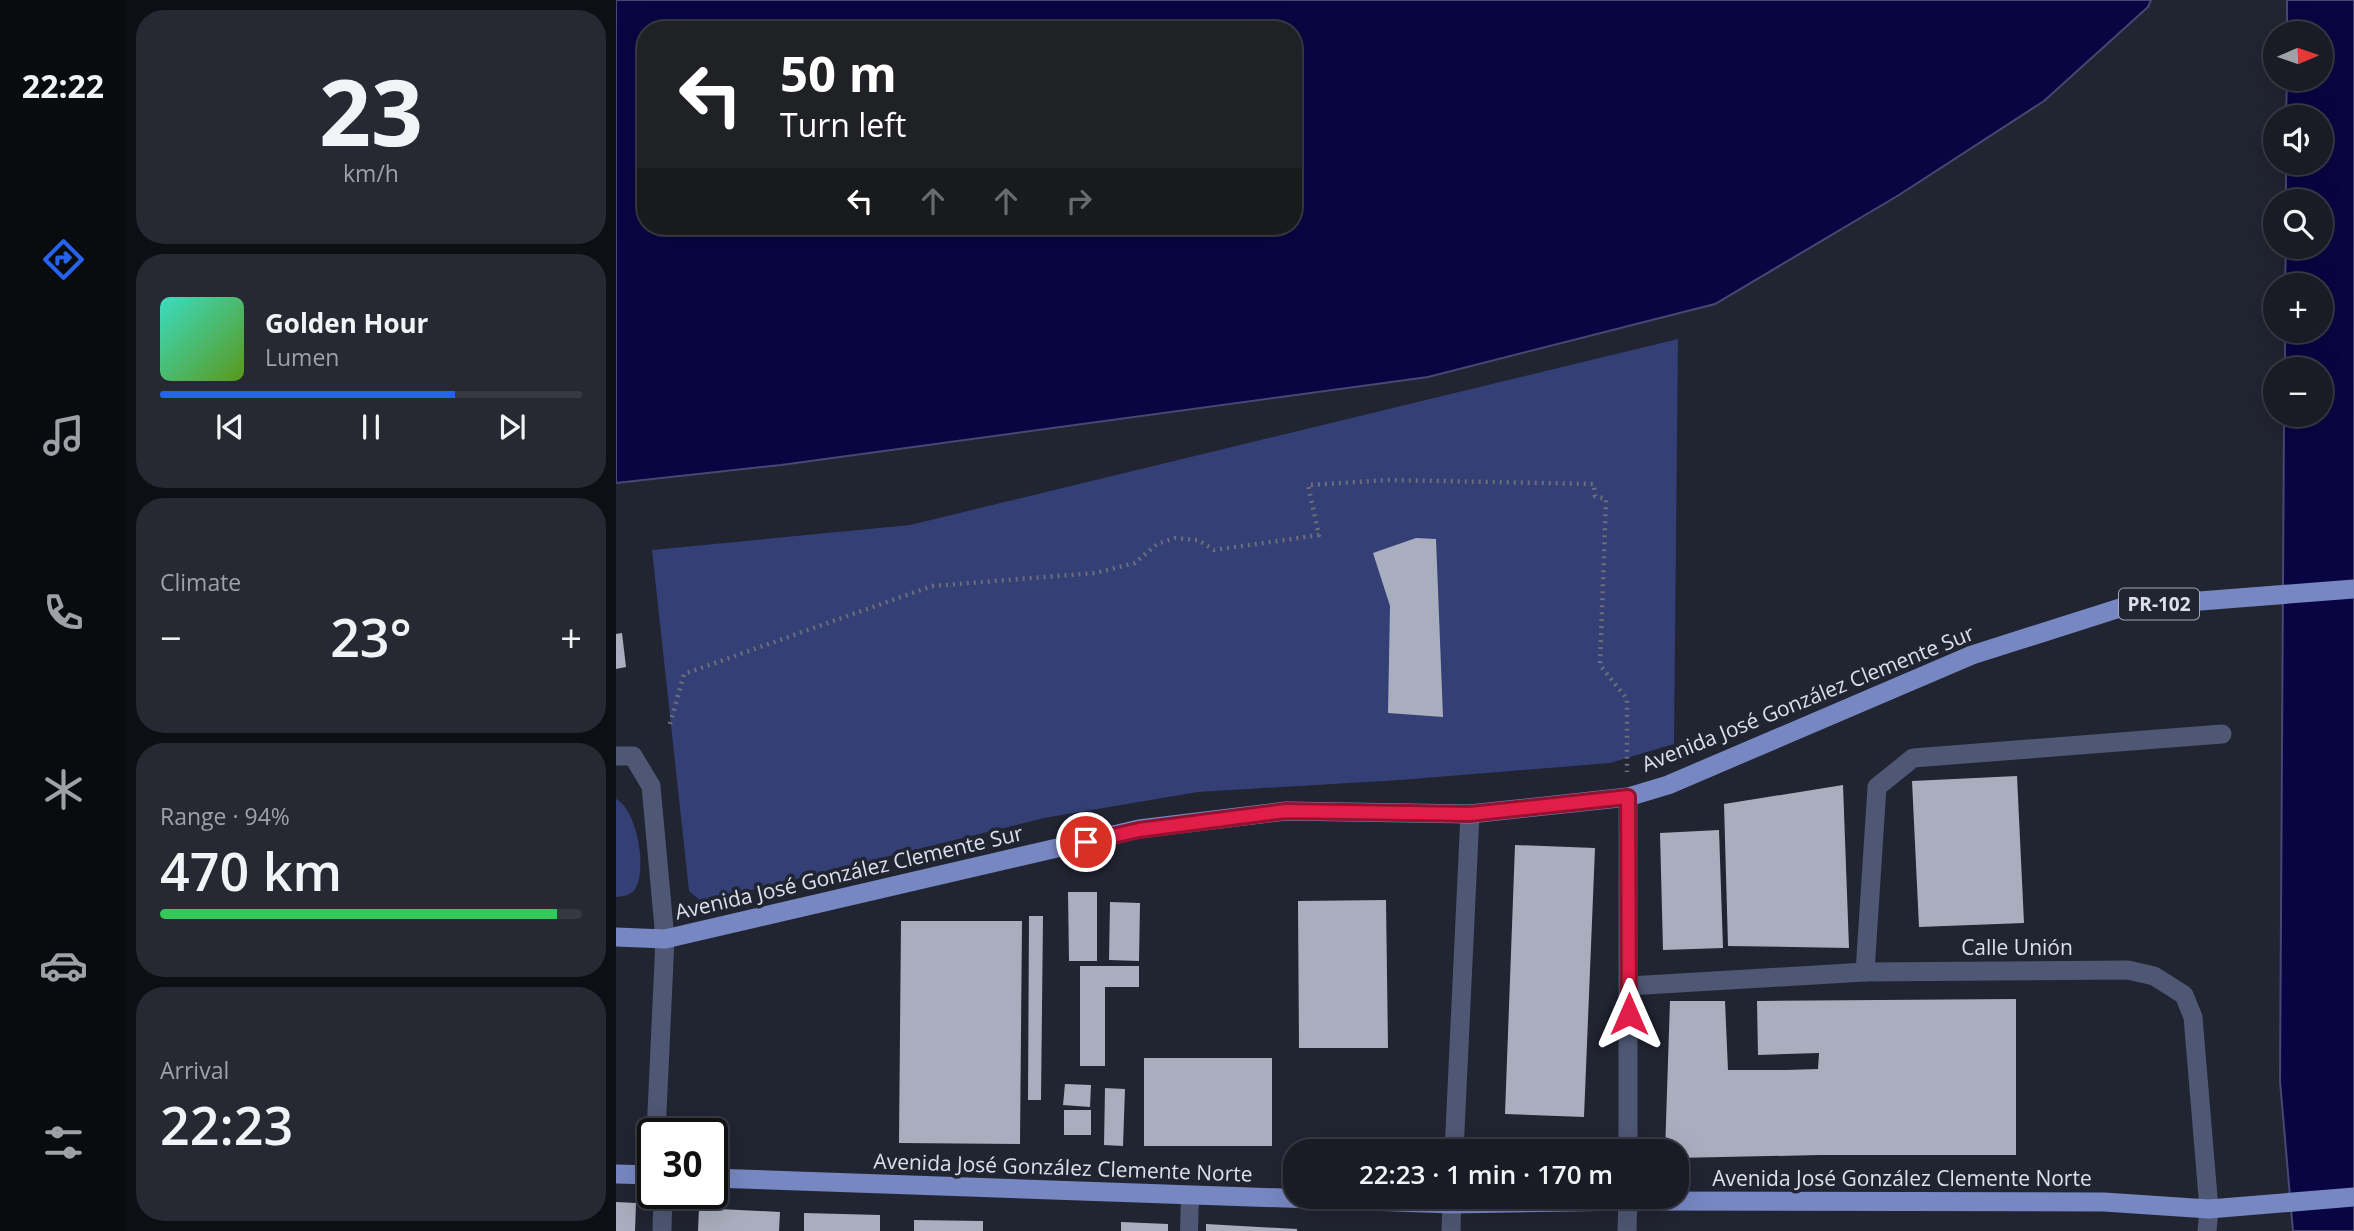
<!DOCTYPE html>
<html lang="en">
<head>
<meta charset="utf-8">
<style>
	:root { --surface:#191b25; --page:#262832; --text:#f1f3f6; --muted:#9fa1a7; --line:#373942; --accent:#2563eb }
	body { margin:0; font-family:"Open Sans",sans-serif; background:var(--page); color:var(--text); height:100vh; display:flex; flex-direction:column; font-size:26px; white-space:nowrap }
	* { box-sizing:border-box; margin:0 }
	p { font-size:23px; color:var(--muted) }
	.icon { flex:none; width:38px; height:38px; fill:none; stroke:currentColor; stroke-width:2; stroke-linecap:round; stroke-linejoin:round }
	.map { position:relative; flex:1; overflow:hidden }
	.details { display:flex; flex-direction:column; gap:10px; padding:10px; background:#0e0f14; width:490px }
	.details>* { flex:none }
	.banner { position:absolute; left:21px; top:21px; width:665px; height:214px; border-radius:28px; box-shadow:0 7px 28px #0002,0 0 0 2px var(--line); background:#202124; color:#fff; overflow:hidden }
	.needle { width:46px; rotate:88deg }
	.fabs { position:absolute; left:1647px; top:21px; display:grid; gap:14px }
	.fabs a { display:grid; place-items:center; width:70px; height:70px; border-radius:50%; background:var(--surface); box-shadow:0 7px 28px #0002,0 0 0 2px var(--line); font-size:35px }
	.speed { position:absolute; left:21px; top:1118px; display:flex; gap:14px; font-size:35px; font-weight:700; text-align:center }
	.speed>* { display:grid; place-content:center; width:91px; height:91px; border-radius:50%; background:var(--surface); box-shadow:0 7px 28px #0002,0 0 0 2px var(--line); line-height:1 }
	.speed .limit { border:4px solid #111; border-radius:10px; background:#fff; color:#111 }
	.pin { position:absolute; display:grid; place-items:center; width:60px; height:60px; color:#fff; margin:-30px; border:4px solid #fff; border-radius:50%; box-shadow:0 2px 7px #0007 }
	.me { position:absolute; width:77px; margin:-38px; rotate:0deg; stroke-linejoin:round; filter:drop-shadow(0 0 5px #0008) }
	.turn { display:flex; align-items:center; gap:24px; height:147px; padding:0 28px; font-size:32px }
	.turn .icon { width:91px; height:91px; stroke-width:2.5 }
	.turn b { display:block; font-size:49px; line-height:60px }
	.lanes { display:flex; align-items:center; height:66px; padding:0 28px; background:#0003; justify-content:center; gap:35px; direction:ltr }
	.lanes .off { opacity:.35 }
	.big { font-size:52px; font-weight:600; line-height:1.1 }
	.details .card { flex:1; display:flex; flex-direction:column; justify-content:center; gap:10px; min-width:0; padding:0 24px; border-radius:28px; background:var(--page) }
	.details .dial { align-items:center; gap:0 }
	.dial b { font-size:91px; line-height:1 }
	.song { display:flex; align-items:center; gap:21px }
	.cover { width:84px; height:84px; border-radius:10px; background:linear-gradient(135deg,hsl(170 70% 55%),hsl(90 70% 35%)) }
	.played { height:7px; border-radius:4px; background:linear-gradient(90deg,var(--accent) 70%,var(--line) 70%) }
	.keys { display:flex; justify-content:space-around; direction:ltr }
	.heat { display:flex; justify-content:space-between; align-items:center; font-size:38px; direction:ltr }
	.charge { height:10px; border-radius:5px; background:linear-gradient(90deg,#34c759 94%,var(--line) 0) }
	.trip { position:absolute; left:667px; top:1139px; width:406px; height:70px; border-radius:28px; background:var(--surface); box-shadow:0 7px 28px #0002,0 0 0 2px var(--line); font-weight:600; line-height:70px; text-align:center }
	main { display:flex; flex:1; min-height:0 }
	.tabs { display:flex; flex-direction:column; width:126px; justify-content:space-around; align-items:center; background:#0a0b0f; color:var(--muted) }
	.tabs .icon { width:49px; height:49px }
	.tabs .active { color:var(--accent) }
	.tabs b { font-size:32px; color:var(--text) }
	.map>svg:first-child { display:block }
	.green { fill:#333f75 }
	.water { fill:#080542; stroke:#484774; stroke-width:2; fill-rule:evenodd }
	.building { fill:#a9aebe }
	.lines { fill:none; stroke-linecap:round; stroke-linejoin:round }
	.path { stroke:#6b6e79; stroke-width:4.5; stroke-dasharray:2 5; stroke-linecap:butt }
	.service { stroke:#4e5773; stroke-width:18 }
	.minor { stroke:#4e5773; stroke-width:19 }
	.tertiary { stroke:#4e5773; stroke-width:19 }
	.primary { stroke:#7787c2; stroke-width:19 }
	.route-casing { stroke:#92132f; stroke-width:18 }
	.route { stroke:#e11d48; stroke-width:12 }
	.labels { text-anchor:middle; stroke-width:7; stroke-linejoin:round; paint-order:stroke }
	.shield { fill:#212431; stroke:#a5a8b1; stroke-width:2 }
	.shield-label { font-size:19px; font-weight:bold; fill:#dde0e8 }
	.street-label { font-size:21px; fill:#dde0e8; stroke:#212431 }
</style>
</head>
<body>
<main>
<nav class="tabs">
<b>22:22</b>
<svg class="icon active" aria-label="directions" viewBox="0 0 24 24"><path d="M12 3l9 9-9 9-9-9zM9 14v-3h6M13 9l2 2-2 2"/></svg>
<svg class="icon" aria-label="music" viewBox="0 0 24 24"><path d="M9 18V5l10-2v13"/><circle cx="6" cy="18" r="3"/><circle cx="16" cy="16" r="3"/></svg>
<svg class="icon" aria-label="phone" viewBox="0 0 24 24"><path d="M5 4h4l2 5-3 2q2 4 5 5l2-3 5 2v4C11 20 4 13 5 4z"/></svg>
<svg class="icon" aria-label="climate" viewBox="0 0 24 24"><path d="M12 3v18M4 7l16 10M4 17L20 7"/></svg>
<svg class="icon" aria-label="car" viewBox="0 0 24 24"><path d="M5 17H2v-5l4-1 3-4h7l3 4 3 1v5h-3M9 17h6M6 11h13"/><circle cx="7" cy="17" r="2"/><circle cx="17" cy="17" r="2"/></svg>
<svg class="icon" aria-label="filters" viewBox="0 0 24 24"><path d="M4 7h16M4 17h16"/><circle cx="9" cy="7" r="2"/><circle cx="15" cy="17" r="2"/></svg>
</nav>
<section class="details">
<div class="card dial"><b>23</b><p>km/h</p></div>
<div class="card">
<div class="song"><i class="cover"></i><div><b>Golden Hour</b><p>Lumen</p></div></div>
<div class="played"></div>
<div class="keys"><svg class="icon" aria-label="previous" viewBox="0 0 24 24"><path d="M18 5L8 12l10 7zM5 5v14"/></svg><svg class="icon" aria-label="pause" viewBox="0 0 24 24"><path d="M8 5v14M16 5v14"/></svg><svg class="icon" aria-label="next" viewBox="0 0 24 24"><path d="M6 5l10 7-10 7zM19 5v14"/></svg></div>
</div>
<div class="card"><p>Climate</p>
<div class="heat"><a>−</a><b class="big">23°</b><a>+</a></div>
</div>
<div class="card"><p>Range · 94%</p><b class="big">470 km</b><div class="charge"></div></div>
<div class="card"><p>Arrival</p><b class="big">22:23</b></div>
</section>
<div class="map">
<svg width="1738" height="1231" viewBox="0 0 1738 1231">
	<rect width="100%" height="100%" fill="#212431"/>
	<g class="green">
		<polygon points="1062,339 1058,744 994,763 784,780 582,792 428,818 86,902 73,891 36,550 294,525"/>
		<path d="M0,799C21,809 32,871 19,889C15,896 7,896 0,897Z"/>
	</g>
	<g class="water">
		<path d="M0,0H1535L1532,7L1428,101L1283,195L1099,304L812,377L165,465L0,483ZM30,30H677V226H30Z"/>
		<polygon points="1671,0 1738,0 1738,1231 1677,1231 1664,1081 1668,415 1704,415 1704,369 1669,369 1669,331 1704,331 1704,285 1669,285 1670,247 1704,247 1704,201 1670,201 1670,163 1704,163 1704,117 1670,117 1671,79 1704,79 1704,33 1671,33"/>
	</g>
	<g class="building">
		<polygon points="800,538 820,539 827,717 772,713 774,606 757,553"/>
		<polygon points="6,633 10,667 0,669 0,634"/>
		<polygon points="1401,776 1408,923 1303,927 1296,781"/>
		<polygon points="1227,785 1233,948 1112,946 1108,804"/>
		<polygon points="1103,830 1107,948 1047,950 1044,833"/>
		<polygon points="899,845 979,848 968,1117 889,1114"/>
		<polygon points="452,892 481,892 481,961 453,961"/>
		<polygon points="770,900 772,1048 683,1048 682,901"/>
		<polygon points="494,902 524,903 523,961 493,960"/>
		<polygon points="413,916 427,916 425,1100 412,1100"/>
		<polygon points="285,921 406,921 404,1144 283,1143"/>
		<polygon points="464,966 523,966 523,987 489,987 489,1066 464,1066"/>
		<polygon points="1400,999 1400,1155 1204,1155 1060,1158 1060,1152 1049,1152 1054,1001 1109,1001 1112,1070 1170,1070 1202,1069 1203,1053 1142,1055 1141,1001"/>
		<rect x="528" y="1058" width="128" height="88"/>
		<polygon points="449,1084 475,1085 474,1107 447,1105"/>
		<polygon points="489,1088 509,1089 507,1146 488,1145"/>
		<rect x="448" y="1110" width="27" height="25"/>
		<polygon points="0,1202 20,1203 19,1231 0,1231"/>
		<polygon points="83,1208 164,1212 163,1231 82,1231"/>
		<polygon points="188,1213 264,1215 264,1231 188,1231"/>
		<polygon points="298,1220 367,1221 367,1231 298,1231"/>
		<polygon points="505,1222 552,1224 552,1231 505,1231"/>
		<polygon points="590,1224 681,1229 681,1231 590,1231"/>
	</g>
	<g class="lines">
		<polyline class="path" points="54,724 68,674 316,586 479,573 519,563 541,544 559,538 582,540 598,550 703,535 692,485 773,480 978,484 979,496 990,499 984,665 1011,699 1011,772"/>
		<polyline class="service" points="573,1231 574,1195"/>
		<g class="minor">
			<polyline points="0,756 17,756 35,786 49,939 40,1134"/>
			<polyline points="1012,797 1012,1152"/>
			<polyline points="1249,972 1261,787 1297,758 1606,734"/>
			<polyline points="1013,986 1249,972 1512,970 1538,976 1568,995 1577,1017 1593,1209"/>
			<polyline points="46,1231 47,1194"/>
			<polyline points="1011,1231 1012,1197"/>
		</g>
		<g class="tertiary">
			<polyline points="838,1152 854,814"/>
			<polyline points="835,1231 836,1197"/>
			<polyline points="1591,1231 1593,1209"/>
		</g>
		<g class="primary">
			<polyline points="0,937 49,939 523,829 670,811 854,814 1012,797 1052,785 1356,655 1507,607 1738,589"/>
			<polyline points="0,1174 37,1175"/>
			<polyline points="96,1178 836,1204 1012,1201 1488,1202 1593,1209 1738,1197"/>
		</g>
	</g>
	<g class="lines">
		<defs>
			<polyline id="route" points="470,842 523,830 670,811 854,814 1012,797 1013,1014"/>
		</defs>
		<use href="#route" class="route-casing"/>
		<use href="#route" class="route"/>
	</g>
	<g class="labels">
		<rect class="shield" x="1503" y="588.5" width="80" height="31" rx="5"/>
		<g class="shield-label">
			<text x="1543" y="611">PR-102</text>
		</g>
		<g class="street-label">
			<text transform="translate(1192 699) rotate(-22)" y="7">Avenida José González Clemente Sur</text>
			<text transform="translate(233 873) rotate(-13)" y="7">Avenida José González Clemente Sur</text>
			<text x="1401" y="955">Calle Unión</text>
			<text transform="translate(447 1168) rotate(2)" y="7">Avenida José González Clemente Norte</text>
			<text x="1286" y="1186">Avenida José González Clemente Norte</text>
		</g>
	</g>
</svg>
<div class="fabs">
<a><svg class="needle" viewBox="-14 -14 28 28"><path d="M0-13l5 13h-10z" fill="#e53935"/><path d="M0 13l5-13h-10z" fill="#9fa1a7"/></svg></a>
<a><svg class="icon" aria-label="sound" viewBox="0 0 24 24"><path d="M4 9h4l5-4v14l-5-4H4zM17 9q2 3 0 6"/></svg></a>
<a><svg class="icon" aria-label="search" viewBox="0 0 24 24"><circle cx="10" cy="10" r="6"/><path d="M15 15l6 6"/></svg></a>
<a>+</a>
<a>−</a>
</div>
<div class="speed"><div class="limit">30</div></div>
<div class="pin" style="left:470px;top:842px;background:#d93025"><svg class="icon" aria-label="arrive" viewBox="0 0 24 24"><path d="M6 21V4h12l-3 4 3 4H6"/></svg></div>
<svg class="me" style="left:1013px;top:1014px" viewBox="-20 -20 40 40"><path d="M0-17L14 15 0 8-14 15z" fill="#e11d48" stroke="#fff" stroke-width="4"/></svg>
<div class="trip">22:23 · 1 min · 170 m</div>
<div class="banner">
<div class="turn"><svg class="icon" aria-label="left" viewBox="0 0 24 24"><path d="M17 20v-9H6M10 6l-5 5 5 5"/></svg><div><b>50 m</b>Turn left</div></div>
<div class="lanes"><svg class="icon" aria-label="left" viewBox="0 0 24 24"><path d="M17 20v-9H6M10 6l-5 5 5 5"/></svg><svg class="icon off" aria-label="ahead" viewBox="0 0 24 24"><path d="M12 20V5M6 11l6-6 6 6"/></svg><svg class="icon off" aria-label="ahead" viewBox="0 0 24 24"><path d="M12 20V5M6 11l6-6 6 6"/></svg><svg class="icon off" aria-label="right" viewBox="0 0 24 24"><path d="M7 20v-9h11M14 6l5 5-5 5"/></svg></div>
</div>
</div>
</main>
</body>
</html>
